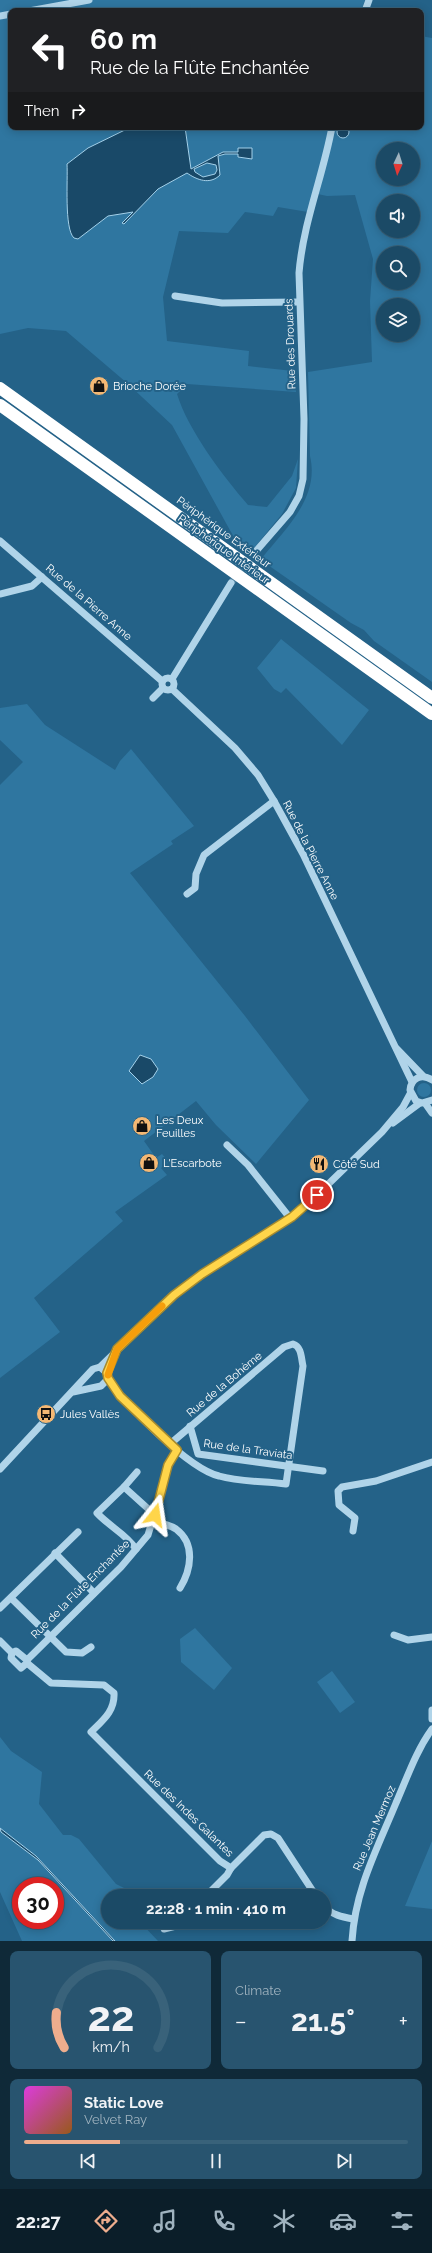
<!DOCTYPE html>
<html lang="en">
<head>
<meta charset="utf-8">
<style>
	:root { --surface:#1b4a66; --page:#28546f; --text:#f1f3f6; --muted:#a0b3bf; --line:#39627a; --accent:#eead8d }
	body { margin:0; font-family:Raleway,sans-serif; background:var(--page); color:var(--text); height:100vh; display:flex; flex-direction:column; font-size:15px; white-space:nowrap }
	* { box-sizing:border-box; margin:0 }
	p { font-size:13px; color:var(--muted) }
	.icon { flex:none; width:22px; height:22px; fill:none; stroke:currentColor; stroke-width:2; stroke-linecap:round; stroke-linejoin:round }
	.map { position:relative; height:1941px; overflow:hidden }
	.drawer { display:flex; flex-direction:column; gap:10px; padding:10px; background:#0f2938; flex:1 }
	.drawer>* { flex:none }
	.banner { position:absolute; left:8px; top:8px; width:416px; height:122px; border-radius:8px; box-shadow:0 2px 10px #0003,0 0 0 1px var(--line); background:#202124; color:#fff; overflow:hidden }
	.needle { width:26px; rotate:184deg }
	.buttons { position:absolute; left:376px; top:142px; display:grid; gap:8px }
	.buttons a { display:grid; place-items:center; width:44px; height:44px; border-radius:50%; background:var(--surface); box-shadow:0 2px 10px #0003,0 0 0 1px var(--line); font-size:20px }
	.speed { position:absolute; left:12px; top:1877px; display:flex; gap:8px; font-size:20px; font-weight:700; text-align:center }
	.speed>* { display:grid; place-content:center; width:52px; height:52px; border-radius:50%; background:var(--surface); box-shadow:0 2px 10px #0003,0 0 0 1px var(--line); line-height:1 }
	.speed .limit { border:6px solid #d22; background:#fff; color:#111 }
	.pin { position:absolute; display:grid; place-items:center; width:34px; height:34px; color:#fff; margin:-17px; border:2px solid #fff; border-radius:50%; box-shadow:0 1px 4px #0007 }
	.me { position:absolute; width:44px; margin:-22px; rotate:15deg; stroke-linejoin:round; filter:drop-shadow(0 0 3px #0008) }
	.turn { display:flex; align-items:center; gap:14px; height:84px; padding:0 16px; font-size:18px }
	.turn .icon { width:52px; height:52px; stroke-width:2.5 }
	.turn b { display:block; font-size:28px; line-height:34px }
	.then { display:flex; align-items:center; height:38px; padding:0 16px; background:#0003; gap:8px; font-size:15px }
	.big { font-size:30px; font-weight:700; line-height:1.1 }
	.drawer .tile { flex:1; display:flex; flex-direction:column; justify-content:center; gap:6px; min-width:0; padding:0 14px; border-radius:8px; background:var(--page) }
	.drawer .dial { align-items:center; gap:0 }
	.dial svg { height:104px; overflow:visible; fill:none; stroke:var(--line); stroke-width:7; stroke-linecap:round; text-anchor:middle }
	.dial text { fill:var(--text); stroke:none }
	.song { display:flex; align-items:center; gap:12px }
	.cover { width:48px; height:48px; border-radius:6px; background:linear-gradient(135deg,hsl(300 70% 55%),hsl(30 70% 35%)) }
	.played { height:4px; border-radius:2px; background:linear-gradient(90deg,var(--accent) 25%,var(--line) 25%) }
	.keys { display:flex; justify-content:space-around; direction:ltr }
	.heat { display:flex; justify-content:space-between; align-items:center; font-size:22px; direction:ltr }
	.drawer .tiles { flex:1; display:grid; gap:10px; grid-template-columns:1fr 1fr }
	.tile:last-child { grid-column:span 2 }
	.trip { position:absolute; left:101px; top:1889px; width:230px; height:40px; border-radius:20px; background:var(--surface); box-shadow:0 2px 10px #0003,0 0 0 1px var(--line); font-weight:700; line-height:40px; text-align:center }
	.tabs { display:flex; height:64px; justify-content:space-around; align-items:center; background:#0b1e29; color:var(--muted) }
	.tabs .icon { width:28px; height:28px }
	.tabs .active { color:var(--accent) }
	.tabs b { font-size:18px; color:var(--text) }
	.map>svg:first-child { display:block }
	.green { fill:#2f76a0; fill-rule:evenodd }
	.water { fill:#194968; stroke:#a4d1ea; fill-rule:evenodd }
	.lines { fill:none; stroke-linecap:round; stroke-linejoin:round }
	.minor-tunnel { stroke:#457a9a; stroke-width:7; stroke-dasharray:7 3.5; stroke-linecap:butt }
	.minor { stroke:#b0d4e9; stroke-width:7 }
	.highway { stroke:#fff; stroke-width:12 }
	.route-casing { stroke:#a68a30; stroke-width:10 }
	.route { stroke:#ffd54a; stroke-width:7 }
	.slow { stroke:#f59e0b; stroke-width:7 }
	.labels { text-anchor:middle; stroke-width:4; stroke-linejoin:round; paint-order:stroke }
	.street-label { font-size:11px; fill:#fff; stroke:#246288 }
	.poi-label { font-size:11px; fill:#fff; stroke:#246288; text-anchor:start }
</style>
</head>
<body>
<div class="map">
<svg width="432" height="1941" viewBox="0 0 432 1941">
	<rect width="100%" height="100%" fill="#246288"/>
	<g class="green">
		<path d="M0,0H365L361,11H11V127H131L88,148L67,164L70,232L78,239L108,216L134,212L122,223L124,224L158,189L187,173L203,181L220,173L218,156L225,154H238V157V148V152H223L191,169L185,127H421V36L432,38V682L374,641L364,630L351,623L268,565L262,558C285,529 320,498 310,456L308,372L372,362L370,301L373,259L355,195L327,196L313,193L308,212L278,207L273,216L245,212L228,233L179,231L163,297L167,341L249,351L248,366L293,371L296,392L187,384L177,394C188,430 223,476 248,505L267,507L292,476L298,459L296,488L282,514L254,548L242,547L237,543L172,425L127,383L66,331L28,328L0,334ZM383,149H413V179H383ZM383,201H413V231H383ZM383,253H413V283H383ZM383,305H413V335H383Z"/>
		<polygon points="207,163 216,165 217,170 215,174 203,177 195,172 194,169"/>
		<polygon points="281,639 369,710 342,745 286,688 281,693 274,689 257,668"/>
		<polygon points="27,704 45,725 115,770 120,761 131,749 194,826 171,841 173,844 130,873 245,1016 309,1100 256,1164 216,1125 196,1101 144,1141 156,1158 162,1154 169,1162 161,1168 167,1175 115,1212 123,1221 34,1298 60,1332 0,1378 0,785 23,762 0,740 0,708"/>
		<circle cx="424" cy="1090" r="7"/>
		<polygon points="195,1628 232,1668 214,1690 181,1662 180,1639"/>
		<polygon points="332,1671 355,1702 340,1713 317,1682"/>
		<path d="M0,1737L11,1751L42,1772L39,1804L63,1835H71L79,1839L116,1884L140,1896H108V1922H140L158,1941H22L0,1892ZM21,1886H55V1920H21Z"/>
		<polygon points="432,1840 432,1909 405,1906 432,1841"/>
	</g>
	<g class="water">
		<circle cx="343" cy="132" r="6"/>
		<path d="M131,127H185L191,169L223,152H238V148H252V159L238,157V154H225L218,156L220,175C210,185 197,180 187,173L158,189L124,224L122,223L133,212L108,216L78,239L74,238C64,229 68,179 67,164L88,148ZM207,163L216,165L217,170L215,174L203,177L195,172L194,169Z"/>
		<polygon points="140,1055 151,1059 158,1069 153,1077 142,1084 129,1071"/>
		<polygon points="0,1828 36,1856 115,1941 113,1941 38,1860 1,1832"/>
	</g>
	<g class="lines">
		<polyline class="minor-tunnel" points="231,583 257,550"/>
		<g class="minor">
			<polyline points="29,11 89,0"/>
			<polyline points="365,11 369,0"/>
			<polyline points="0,16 11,14"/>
			<polyline points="175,296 222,303 299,302"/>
			<polyline points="0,541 162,681"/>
			<path d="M257,550L290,512L299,496L303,479L304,419L299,273C303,223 323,176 332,127"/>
			<polyline points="0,594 32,586 42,577"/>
			<circle cx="168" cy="684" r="6"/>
			<polyline points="172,679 231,583"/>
			<polyline points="172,689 235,748 258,775 274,801 303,854 412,1082"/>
			<polyline points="153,698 163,688"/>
			<polyline points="187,894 195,888 196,874 204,855 274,801"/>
			<polyline points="397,1049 423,1076"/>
			<path d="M432,1080C422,1073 411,1078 410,1090L416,1101L422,1103L432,1100"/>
			<polyline points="425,1103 432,1113"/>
			<polyline points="393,1123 420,1103"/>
			<polyline points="227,1145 248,1165 290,1218"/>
			<polyline points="100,1367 174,1295 202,1274 292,1217 317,1195 382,1132 403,1107 410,1094"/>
			<polyline points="107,1373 116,1353"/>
			<path d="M108,1378C124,1404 189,1469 219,1476C240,1482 264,1481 286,1484L303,1366C301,1358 302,1347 293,1344L284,1347L170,1444"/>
			<polyline points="190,1426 198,1454 323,1471"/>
			<polyline points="0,1469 93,1369 100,1367 107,1373 107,1380 101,1386 73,1392"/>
			<polyline points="124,1487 137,1472"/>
			<path d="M153,1522C160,1523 170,1525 176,1529C196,1544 191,1570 180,1588"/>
			<polyline points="353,1531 355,1518 339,1505 338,1491 342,1487 376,1481 432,1462"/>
			<path d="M136,1549C126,1534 110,1527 97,1513L124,1487L155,1515"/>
			<polyline points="55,1553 94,1593"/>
			<polyline points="11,1598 66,1652 82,1653 91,1647"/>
			<polyline points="0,1608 78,1532"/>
			<polyline points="394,1635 408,1640 432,1637"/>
			<polyline points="0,1641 12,1653"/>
			<polygon points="16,1651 27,1660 27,1663 21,1668 11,1658 12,1653"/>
			<polyline points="27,1660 121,1567 148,1535 169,1465 177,1450"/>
			<path d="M27,1663L51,1683L104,1685L114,1693C115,1711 103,1720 91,1732L220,1861L231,1868L264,1835L271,1834L278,1838L316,1896"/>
			<polyline points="432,1710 432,1719"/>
			<polyline points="206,1896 227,1875 231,1868"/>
			<path d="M324,1906C332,1915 342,1917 353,1919"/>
			<polyline points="164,1929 176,1926 180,1922"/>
			<path d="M352,1941C355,1890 377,1849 396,1803C407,1778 416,1751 432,1729"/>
		</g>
		<g class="highway">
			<polyline points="0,388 432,698"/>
			<polyline points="0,405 432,714"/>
		</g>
	</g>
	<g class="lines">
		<defs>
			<polyline id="route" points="155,1515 168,1465 177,1450 120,1396 108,1378 107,1373 117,1349 174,1295 202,1274 292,1217 317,1195"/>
		</defs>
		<use href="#route" class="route-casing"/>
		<use href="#route" class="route"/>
		<polyline class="slow" points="108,1375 117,1349 162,1306"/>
	</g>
	<defs>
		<symbol id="shop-disc" viewBox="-11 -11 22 22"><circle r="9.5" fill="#f4b874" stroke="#246288"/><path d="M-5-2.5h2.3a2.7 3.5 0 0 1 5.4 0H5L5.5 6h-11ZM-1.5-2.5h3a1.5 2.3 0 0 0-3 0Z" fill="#111"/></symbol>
		<symbol id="restaurant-disc" viewBox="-11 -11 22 22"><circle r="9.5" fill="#f4b874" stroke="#246288"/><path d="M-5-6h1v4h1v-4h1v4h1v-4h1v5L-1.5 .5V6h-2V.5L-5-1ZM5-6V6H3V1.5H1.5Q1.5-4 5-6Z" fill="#111"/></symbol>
		<symbol id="bus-disc" viewBox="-11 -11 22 22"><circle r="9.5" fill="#f4b874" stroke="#246288"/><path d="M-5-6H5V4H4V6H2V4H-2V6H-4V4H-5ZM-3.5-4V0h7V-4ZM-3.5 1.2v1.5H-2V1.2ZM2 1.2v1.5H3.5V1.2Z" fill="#111"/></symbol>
	</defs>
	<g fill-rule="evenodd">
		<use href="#shop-disc" x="88" y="375" width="22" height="22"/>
		<use href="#shop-disc" x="131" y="1115" width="22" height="22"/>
		<use href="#shop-disc" x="138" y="1152" width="22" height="22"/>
		<use href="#restaurant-disc" x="308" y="1153" width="22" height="22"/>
		<use href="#bus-disc" x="35" y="1403" width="22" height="22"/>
	</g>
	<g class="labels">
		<g class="street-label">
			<text transform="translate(290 344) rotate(-92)" y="4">Rue des Drouards</text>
			<text transform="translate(224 532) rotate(36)" y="4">Périphérique Extérieur</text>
			<text transform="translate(224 549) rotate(36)" y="4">Périphérique Intérieur</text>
			<text transform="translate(89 602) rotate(41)" y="4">Rue de la Pierre Anne</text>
			<text transform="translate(311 850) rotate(63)" y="4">Rue de la Pierre Anne</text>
			<text transform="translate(224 1384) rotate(-40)" y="4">Rue de la Bohème</text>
			<text transform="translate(248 1449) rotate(8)" y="4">Rue de la Traviata</text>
			<text transform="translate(80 1589) rotate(-45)" y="4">Rue de la Flûte Enchantée</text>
			<text transform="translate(189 1813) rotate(44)" y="4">Rue des Indes Galantes</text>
			<text transform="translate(374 1828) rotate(-67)" y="4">Rue Jean Mermoz</text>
		</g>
		<g class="poi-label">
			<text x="113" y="390">Brioche Dorée</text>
			<text x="156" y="1124">Les Deux<tspan x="156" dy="13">Feuilles</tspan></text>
			<text x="163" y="1167">L'Escarbote</text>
			<text x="333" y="1168">Côté Sud</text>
			<text x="60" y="1418">Jules Vallès</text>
		</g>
	</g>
</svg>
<div class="buttons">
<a><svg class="needle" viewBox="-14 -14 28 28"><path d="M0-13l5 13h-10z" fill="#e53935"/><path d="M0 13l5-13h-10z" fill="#a0b3bf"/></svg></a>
<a><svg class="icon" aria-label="sound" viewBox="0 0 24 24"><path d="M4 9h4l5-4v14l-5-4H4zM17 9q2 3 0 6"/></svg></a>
<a><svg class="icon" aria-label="search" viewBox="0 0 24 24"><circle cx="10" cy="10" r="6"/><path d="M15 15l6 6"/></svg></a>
<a><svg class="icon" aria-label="layers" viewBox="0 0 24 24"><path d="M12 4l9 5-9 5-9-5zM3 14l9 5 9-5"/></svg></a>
</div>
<div class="speed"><div class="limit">30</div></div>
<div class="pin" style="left:317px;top:1195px;background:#d93025"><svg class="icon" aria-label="arrive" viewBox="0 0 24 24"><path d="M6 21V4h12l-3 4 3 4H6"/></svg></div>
<svg class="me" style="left:155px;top:1515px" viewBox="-20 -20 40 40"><path d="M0-17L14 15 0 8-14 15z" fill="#ffd54a" stroke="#fff" stroke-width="4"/></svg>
<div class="trip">22:28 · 1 min · 410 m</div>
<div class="banner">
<div class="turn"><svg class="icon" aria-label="left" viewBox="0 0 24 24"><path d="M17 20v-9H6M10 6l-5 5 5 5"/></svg><div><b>60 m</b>Rue de la Flûte Enchantée</div></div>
<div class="then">Then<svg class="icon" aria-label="right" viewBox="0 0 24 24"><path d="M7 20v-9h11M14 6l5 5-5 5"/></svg></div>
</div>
</div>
<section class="drawer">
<div class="tiles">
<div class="tile dial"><svg viewBox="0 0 100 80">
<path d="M14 69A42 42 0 1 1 86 69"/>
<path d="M14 69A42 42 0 0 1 8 42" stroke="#eead8d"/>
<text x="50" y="56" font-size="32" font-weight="700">22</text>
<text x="50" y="72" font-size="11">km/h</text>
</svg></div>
<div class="tile"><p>Climate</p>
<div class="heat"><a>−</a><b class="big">21.5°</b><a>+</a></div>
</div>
<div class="tile">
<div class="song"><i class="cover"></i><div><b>Static Love</b><p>Velvet Ray</p></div></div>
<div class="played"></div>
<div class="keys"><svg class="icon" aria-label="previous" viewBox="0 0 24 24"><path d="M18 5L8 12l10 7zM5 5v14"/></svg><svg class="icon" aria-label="pause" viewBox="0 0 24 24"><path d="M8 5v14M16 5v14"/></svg><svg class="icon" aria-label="next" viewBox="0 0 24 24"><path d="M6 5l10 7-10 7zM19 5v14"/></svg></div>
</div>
</div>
</section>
<nav class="tabs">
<b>22:27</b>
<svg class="icon active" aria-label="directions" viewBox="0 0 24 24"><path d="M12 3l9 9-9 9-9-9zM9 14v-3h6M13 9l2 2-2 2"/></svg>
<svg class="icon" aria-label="music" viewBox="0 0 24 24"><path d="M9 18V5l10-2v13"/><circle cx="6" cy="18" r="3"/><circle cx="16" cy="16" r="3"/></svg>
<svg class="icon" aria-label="phone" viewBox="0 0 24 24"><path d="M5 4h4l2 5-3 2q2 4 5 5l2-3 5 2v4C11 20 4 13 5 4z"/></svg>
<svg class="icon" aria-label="climate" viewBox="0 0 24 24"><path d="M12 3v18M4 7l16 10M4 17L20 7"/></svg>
<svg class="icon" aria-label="car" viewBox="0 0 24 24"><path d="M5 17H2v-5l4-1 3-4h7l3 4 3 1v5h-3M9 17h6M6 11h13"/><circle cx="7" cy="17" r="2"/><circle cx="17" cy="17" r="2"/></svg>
<svg class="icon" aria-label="filters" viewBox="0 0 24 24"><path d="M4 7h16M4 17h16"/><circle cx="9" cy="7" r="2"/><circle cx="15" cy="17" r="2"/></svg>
</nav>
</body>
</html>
